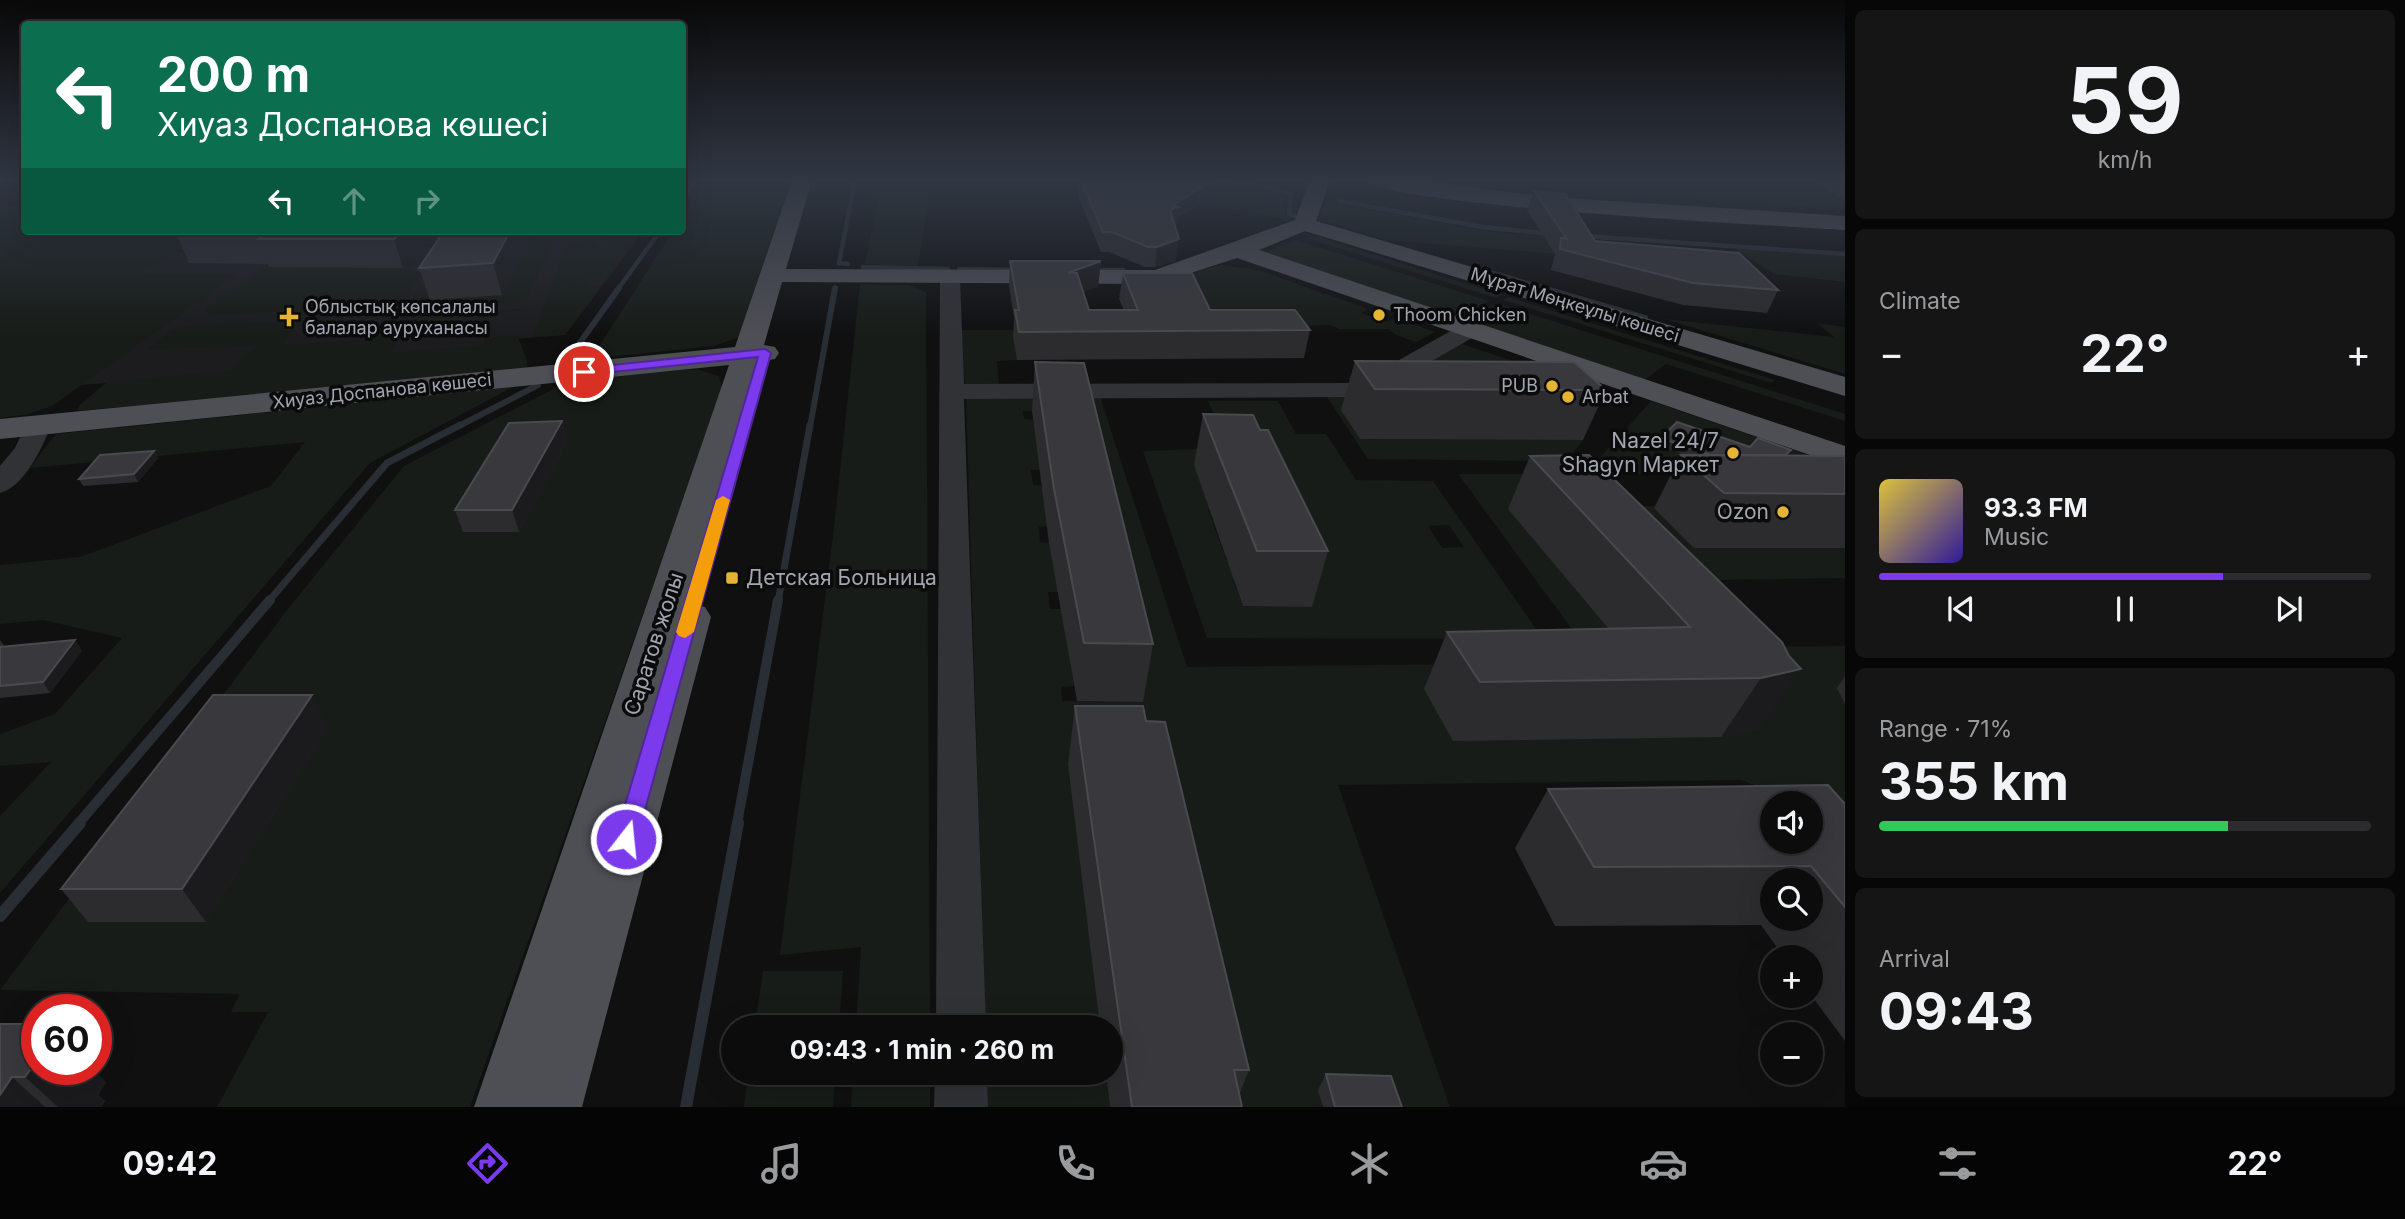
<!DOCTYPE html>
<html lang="en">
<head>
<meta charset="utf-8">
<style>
	:root { --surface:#0c0c0d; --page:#151516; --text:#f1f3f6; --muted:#9a9b9d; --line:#2c2c2e; --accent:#7c3aed }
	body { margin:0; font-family:Inter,sans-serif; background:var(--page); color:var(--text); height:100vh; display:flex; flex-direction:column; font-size:26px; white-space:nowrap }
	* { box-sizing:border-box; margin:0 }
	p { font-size:23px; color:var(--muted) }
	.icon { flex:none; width:38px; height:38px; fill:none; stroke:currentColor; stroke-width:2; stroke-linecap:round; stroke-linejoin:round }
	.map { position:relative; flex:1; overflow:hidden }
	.side { display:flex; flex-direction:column; gap:10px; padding:10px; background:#070707; width:560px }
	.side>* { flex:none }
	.top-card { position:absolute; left:21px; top:21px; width:665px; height:214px; border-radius:7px; box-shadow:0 7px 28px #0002,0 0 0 2px var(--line); background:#0b6e4f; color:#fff; overflow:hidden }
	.buttons { position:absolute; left:1760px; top:791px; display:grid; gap:14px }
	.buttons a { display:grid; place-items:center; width:63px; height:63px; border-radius:50%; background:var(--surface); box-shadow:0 7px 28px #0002,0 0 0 2px var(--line); font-size:35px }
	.speed { position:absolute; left:21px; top:994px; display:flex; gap:14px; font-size:35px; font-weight:700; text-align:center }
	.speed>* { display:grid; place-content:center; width:91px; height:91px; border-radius:50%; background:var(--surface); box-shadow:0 7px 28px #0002,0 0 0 2px var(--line); line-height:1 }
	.speed .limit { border:10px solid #d22; background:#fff; color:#111 }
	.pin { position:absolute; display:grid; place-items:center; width:60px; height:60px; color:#fff; margin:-30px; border:4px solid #fff; border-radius:50%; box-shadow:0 2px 7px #0007 }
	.me { position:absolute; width:77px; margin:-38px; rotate:16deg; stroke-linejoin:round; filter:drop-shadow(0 0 5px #0008) }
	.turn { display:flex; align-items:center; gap:24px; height:147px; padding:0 21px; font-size:32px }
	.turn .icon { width:91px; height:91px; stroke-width:2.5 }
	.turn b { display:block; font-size:49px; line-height:60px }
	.lanes { display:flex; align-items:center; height:66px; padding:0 21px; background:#0003; justify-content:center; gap:35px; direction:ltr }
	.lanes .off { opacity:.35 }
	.big { font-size:52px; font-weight:700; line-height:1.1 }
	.side .tile { flex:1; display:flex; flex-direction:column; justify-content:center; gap:10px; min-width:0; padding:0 24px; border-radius:10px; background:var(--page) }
	.side .dial { align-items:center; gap:0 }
	.dial b { font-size:91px; line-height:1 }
	.song { display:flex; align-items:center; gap:21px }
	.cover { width:84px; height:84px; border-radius:10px; background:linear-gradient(135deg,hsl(50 70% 55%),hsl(250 70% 35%)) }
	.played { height:7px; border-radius:4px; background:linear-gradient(90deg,var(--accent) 70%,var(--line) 70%) }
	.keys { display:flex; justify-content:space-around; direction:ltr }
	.heat { display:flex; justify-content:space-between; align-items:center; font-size:38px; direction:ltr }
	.charge { height:10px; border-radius:5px; background:linear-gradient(90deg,#34c759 71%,var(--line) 0) }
	.trip { position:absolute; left:721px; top:1015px; width:402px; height:70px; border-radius:35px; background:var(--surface); box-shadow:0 7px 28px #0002,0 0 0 2px var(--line); font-weight:700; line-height:70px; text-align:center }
	.tabs { display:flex; height:112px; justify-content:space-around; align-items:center; background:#050505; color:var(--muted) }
	.tabs .icon { width:49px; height:49px }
	.tabs .on { color:var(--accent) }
	.tabs b { font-size:32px; color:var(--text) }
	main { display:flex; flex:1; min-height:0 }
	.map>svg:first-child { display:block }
	.built { fill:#1c1c1e }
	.green { fill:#171c18; fill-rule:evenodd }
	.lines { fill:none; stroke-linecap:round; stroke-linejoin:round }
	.stream-far4 { stroke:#282e34; stroke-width:4.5 }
	.stream-far3 { stroke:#282e34; stroke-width:6 }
	.stream-far2 { stroke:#282e34; stroke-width:7 }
	.stream-far1 { stroke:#282e34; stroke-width:10 }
	.stream { stroke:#282e34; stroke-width:12 }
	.minor { fill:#313236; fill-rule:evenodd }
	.major { fill:#4e4f55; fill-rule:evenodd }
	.wall { fill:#2c2c2f; fill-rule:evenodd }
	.shaded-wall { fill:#1b1b1d }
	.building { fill:#39393d; stroke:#494a4f; stroke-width:2; fill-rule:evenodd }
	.route { fill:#7c3aed; stroke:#51269a; stroke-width:2 }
	.slow { fill:#f59e0b }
	.poi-dot { fill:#e6b434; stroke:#0b0b0c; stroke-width:2.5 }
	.labels { text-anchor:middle; stroke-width:7; stroke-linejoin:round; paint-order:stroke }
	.far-street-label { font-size:18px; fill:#a2a6b1; stroke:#0b0b0c }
	.far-poi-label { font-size:18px; fill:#a2a6b1; stroke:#0b0b0c; text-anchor:start }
	.poi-label { font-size:21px; fill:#a2a6b1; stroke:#0b0b0c; text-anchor:end }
	.street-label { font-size:21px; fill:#a2a6b1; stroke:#0b0b0c }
</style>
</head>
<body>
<main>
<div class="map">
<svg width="1845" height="1107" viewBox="0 0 1845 1107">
	<rect width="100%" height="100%" fill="#101011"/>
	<polygon class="built" points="160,231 643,231 565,335 490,341 487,350 0,392 0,299"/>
	<g class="green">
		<polygon points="705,180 789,180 740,337 714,346 591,359 673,231 682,231 683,216"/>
		<polygon points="882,180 956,180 930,188 918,266 865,264"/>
		<polygon points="1094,180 1220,180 1282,193 1285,214 1292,221"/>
		<polygon points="1560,180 1814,180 1845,201 1845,209 1569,192"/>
		<polygon points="1324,202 1492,232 1707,249 1739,269 1387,240 1320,219"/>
		<polygon points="24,205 24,231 177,231 169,236 198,237 205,252 176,252 141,274 237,274 52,406 29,414 0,418 0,206"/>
		<polygon points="617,231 643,231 565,335 532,337 549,291 589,284 592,287 601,285 595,277 586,279 588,282 550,289 566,250 573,245 592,240 596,247 605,248 601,249 605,252 617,249 598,239"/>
		<polygon points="533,235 542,235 539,240 554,240 527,298 513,302 417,307 452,251 527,244"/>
		<polygon points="1315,236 1502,295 1496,298 1306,238"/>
		<polygon points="1296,240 1489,301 1454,319 1261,254"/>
		<polygon points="295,245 419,254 423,254 409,268 420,273 402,302 394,307 211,315 205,312 207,308"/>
		<polygon points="1735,249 1845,256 1845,282 1774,274"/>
		<polygon points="1220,265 1258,270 1368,309 1361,313 1387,322 1396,318 1435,332 1416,342 1396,335 1389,329 1339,329 1329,325 1014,337 1017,360 997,361 999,385 965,384 959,330 1091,330 1201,320 1170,280"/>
		<polygon points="860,284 909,285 926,292 930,1027 856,1027 861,947 780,955 834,527"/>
		<polygon points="1508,297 1775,380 1771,383 1503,300"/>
		<polygon points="1496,303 1845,414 1845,421 1666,364 1642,382 1461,322"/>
		<polygon points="518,309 525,310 405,321 391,353 483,345 485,338 517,335 527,360 527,366 521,371 77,411 80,405 107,382 230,371 255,346 148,349 173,330 193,325 287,322 293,324 294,328 282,345 368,340 379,325 387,321 409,317"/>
		<polygon points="1665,319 1834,337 1817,323 1845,327 1845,374"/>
		<polygon points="1462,344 1513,361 1492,375 1342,410 1361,439 1583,440 1573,453 1551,461 1368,459 1327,397 1368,395"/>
		<polygon points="697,369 719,376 722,388 470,1107 217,1107 268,1012 231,1012 240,994 0,990 291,605 404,466 565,383 584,378"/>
		<polygon points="513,387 370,463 0,893 0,816 51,762 0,766 0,734 55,714 122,638 43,620 0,624 0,565 80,557 271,486 305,442 30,468 56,434"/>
		<path d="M1100,396L1187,667L1566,663L1585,647L1458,474H1563L1726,647L1845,646V821C1811,803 1776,794 1741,780L1338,785L1450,1107H1387L1319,1090L1323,1107H1223L1068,765L1100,1027H985L966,397ZM1023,411L1079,412L1142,702L1062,701L1061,687L1074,686L1062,609H1050L1048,592H1060L1051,543L1040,542L1039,527L1049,526L1043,486L1033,485L1031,470H1040L1033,420L1024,419Z"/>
		<path d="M1208,401H1278L1296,434H1326L1356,480L1433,481L1543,639L1207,638L1143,451L1224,448L1227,445ZM1194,465L1242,466L1249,481L1256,482L1262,497H1255L1265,520H1273L1276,528H1269L1272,535L1280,536L1287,551L1279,552L1285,567L1294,568L1301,584L1293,585L1298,597H1307L1311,607L1243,606L1233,579H1243L1238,564H1228L1208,509H1217L1213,496H1205ZM1449,525L1464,547L1442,548L1428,526Z"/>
		<path d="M1651,401L1845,468L1694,547L1845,548V578L1716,580L1640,506L1733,505L1698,474H1585ZM1658,445L1746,454L1783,490Z"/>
		<polygon points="763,971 843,971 839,1027 755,1027"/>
		<polygon points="748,1073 835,1073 833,1107 744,1107"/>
		<polygon points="853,1073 930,1073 930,1107 851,1107"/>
		<polygon points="987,1073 1106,1073 1110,1107 988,1107"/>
	</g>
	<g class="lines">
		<g class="stream-far4">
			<polyline points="1230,180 1291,193 1289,214 1297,217"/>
			<polyline points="682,199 696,180"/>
			<polyline points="1339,201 1482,227 1552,234"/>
			<polyline points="1583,236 1845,254"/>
			<polyline points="848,264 839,263 855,180"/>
			<polyline points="863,267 948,269"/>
			<polyline points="959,269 1019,270"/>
			<polyline points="1090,270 1123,270"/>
			<polyline points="1493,273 1548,289"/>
			<polyline points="618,289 660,231"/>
		</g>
		<g class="stream-far3">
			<polyline points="1542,288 1645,318"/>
			<polyline points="569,358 619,288"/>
			<polyline points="457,427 538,385"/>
			<polyline points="810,427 835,288"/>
		</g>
		<g class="stream-far2">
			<polyline points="268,602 387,463 460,425"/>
			<polyline points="778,602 810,425"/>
		</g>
		<g class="stream-far1">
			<polyline points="78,824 270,600"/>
			<polyline points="737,824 778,600"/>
		</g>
		<g class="stream">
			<polyline points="0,916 80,823"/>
			<polyline points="686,1107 738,823"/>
		</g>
		<g class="minor">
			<polygon points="1814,180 1833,180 1845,188 1845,201"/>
			<polygon points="950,272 957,274 960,278 964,384 1351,383 1367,378 1463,324 1479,324 1482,329 1479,334 1385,388 1352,397 964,399 986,1027 936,1027 940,278 943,274"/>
			<path d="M38,417L47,419L51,425C43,447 24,487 0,493V466L15,448L29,419Z"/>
			<polygon points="935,1073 987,1073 988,1107 934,1107"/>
		</g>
		<g class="major">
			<polygon points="792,180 812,180 786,269 1155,270 1295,220 1310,180 1330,180 1316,221 1845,377 1845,396 1305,231 1259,250 1845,446 1845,467 1237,258 1157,284 782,282 764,345 775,347 779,353 775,359 758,362 688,604 705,607 711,617 582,1107 474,1107 729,365 0,439 0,419 735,347"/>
			<path d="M1365,180H1414L1550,197L1845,216V230C1786,226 1387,206 1365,180Z"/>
		</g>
	</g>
	<g class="wall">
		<polygon points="1080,180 1108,180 1128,187 1141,180 1239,180 1177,219 1176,226 1175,226 1176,260 1155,267 1145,267 1109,252 1101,252 1078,196"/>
		<polygon points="1534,191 1595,241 1778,290 1767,313 1683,305 1551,270 1555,254 1527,210"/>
		<polygon points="184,231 534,231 502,295 430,300 419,268 444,231 403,268 269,267 268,264 189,263 177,235"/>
		<polygon points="1010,261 1101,261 1098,286 1083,292 1089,310 1124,310 1119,299 1123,273 1210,310 1310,330 1304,358 1017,360 1013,337 1014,318 1009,286"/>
		<polygon points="1355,361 1606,390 1583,440 1360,439 1341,410"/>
		<polygon points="1035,362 1153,644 1143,702 1077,701 1049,543 1032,411"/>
		<polygon points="1203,414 1260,430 1328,551 1312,607 1243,606 1194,465"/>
		<polygon points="562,421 567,443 519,532 463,532 455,510"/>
		<polygon points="1661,438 1750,447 1791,450 1788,455 1845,456 1845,548 1694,548 1654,508 1681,455 1685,455 1657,445"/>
		<polygon points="154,451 158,458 138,482 83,486 79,479"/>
		<polygon points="1530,456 1782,642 1760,728 1721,737 1453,741 1424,689 1447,632 1608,628 1508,509"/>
		<polygon points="0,640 5,647 75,640 82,651 50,693 0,698"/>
		<polygon points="1845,676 1845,704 1837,688"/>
		<polygon points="1075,706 1146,721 1249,1070 1239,1095 1242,1107 1110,1107 1106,1073 1111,1073 1111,1027 1100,1027 1068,765"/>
		<polygon points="328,727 206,922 88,922 61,889"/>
		<path d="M1548,789L1845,804V1041L1811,995V957H1784L1761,925L1555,926L1515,848ZM1773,880H1811V919H1773Z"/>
		<polygon points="0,1024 106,1082 98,1095 105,1101 101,1107 0,1107"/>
		<polygon points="1326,1074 1402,1107 1323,1107 1318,1090"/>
	</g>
	<g class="shaded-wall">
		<polygon points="1213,180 1239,180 1177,219 1176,226 1167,230 1170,210 1173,205"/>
		<polygon points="404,231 444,231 403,268 394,239"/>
		<polygon points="510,231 534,231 502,295 493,263"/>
		<polygon points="1179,239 1176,260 1155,267 1157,247"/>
		<polygon points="1101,261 1098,286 1065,299 1068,273"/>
		<polygon points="562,421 567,443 519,532 512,510"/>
		<polygon points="154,451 158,458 138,482 134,474"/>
		<polygon points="75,640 82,651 50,693 43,682"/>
		<polygon points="1801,669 1760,728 1721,737 1761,678"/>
		<polygon points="312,695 328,727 206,922 182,889"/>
		<polygon points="37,1060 37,1069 94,1069 106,1082 98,1095 105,1101 101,1107 58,1107 25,1077"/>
		<polygon points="12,1077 45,1107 0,1107 0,1095"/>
	</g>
	<g class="building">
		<polygon points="1081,180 1119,181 1128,187 1141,180 1213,180 1173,205 1179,207 1170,210 1179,239 1157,247 1148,247 1112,232 1103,232"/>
		<polygon points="1534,191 1565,194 1595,241 1739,253 1778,290 1693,283 1560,249 1561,238 1567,239"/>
		<polygon points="184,231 404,231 394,239 258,239 262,236 177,235"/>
		<polygon points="444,231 510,231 493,263 419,268"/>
		<polygon points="1010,261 1101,261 1068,273 1077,273 1089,310 1138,310 1123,273 1192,273 1210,310 1295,310 1310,330 1019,332 1015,310 1019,310"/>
		<polygon points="1355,361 1574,362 1606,390 1375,389"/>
		<polygon points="1035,362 1084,363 1153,644 1084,643 1054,489"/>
		<polygon points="1203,414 1253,415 1260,430 1268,430 1328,551 1257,551"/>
		<polygon points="562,421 512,510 455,510 509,423"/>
		<polygon points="1677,422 1750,447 1758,438 1791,450 1785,455 1710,455 1661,438"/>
		<polygon points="154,451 134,474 79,479 100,455"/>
		<polygon points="1589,455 1782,642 1789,656 1801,669 1761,678 1480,682 1447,632 1690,627 1530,456"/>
		<polygon points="1681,455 1845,456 1845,494 1724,493"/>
		<polygon points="75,640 43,682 0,686 0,647"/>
		<polygon points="213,695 312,695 182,889 61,889"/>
		<polygon points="1075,706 1143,706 1146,721 1165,722 1249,1070 1234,1070 1242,1107 1132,1107"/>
		<path d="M1828,785L1845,804V907L1811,866L1594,867L1548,789ZM1773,803H1811V842H1773Z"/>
		<polygon points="0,1024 37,1024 37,1043 36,1044 37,1044 37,1060 25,1077 12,1077 0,1095"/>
		<polygon points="1326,1074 1391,1076 1402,1107 1335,1107"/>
	</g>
	<linearGradient id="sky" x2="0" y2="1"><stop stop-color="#090909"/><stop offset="0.54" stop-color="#313743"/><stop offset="1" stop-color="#313743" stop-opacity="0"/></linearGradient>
	<rect width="1845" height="335" fill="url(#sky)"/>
	<polygon class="route" points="765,349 771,353 637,839 634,846 626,848 618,846 615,839 758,357 584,375 578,372 584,368"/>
	<polygon class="slow" points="723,496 730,500 694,632 685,638 679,636 676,632 716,500"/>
	<g class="poi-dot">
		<circle cx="1379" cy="315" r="7"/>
		<path d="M285.5 306.5h7v7h7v7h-7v7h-7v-7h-7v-7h7z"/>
		<circle cx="1552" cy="386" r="7"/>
		<circle cx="1568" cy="397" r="7"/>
		<circle cx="1733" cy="453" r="7"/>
		<circle cx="1783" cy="512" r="7"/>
		<rect x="725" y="571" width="14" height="14" rx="3.5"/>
	</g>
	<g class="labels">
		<g class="far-street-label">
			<text transform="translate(1575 305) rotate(17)" y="6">Мұрат Мөңкеұлы көшесі</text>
			<text transform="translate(382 391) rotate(-6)" y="6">Хиуаз Доспанова көшесі</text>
		</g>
		<g class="far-poi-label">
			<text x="305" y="313">Облыстық көпсалалы<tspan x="305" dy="21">балалар ауруханасы</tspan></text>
			<text x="1393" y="321">Thoom Chicken</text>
			<text x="1538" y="392" text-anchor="end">PUB</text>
			<text x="1582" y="403">Arbat</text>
		</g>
		<g class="poi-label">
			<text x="1719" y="448">Nazel 24/7<tspan x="1719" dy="24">Shagyn Маркет</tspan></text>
			<text x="1769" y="519">Ozon</text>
			<text x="746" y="585" text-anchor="start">Детская Больница</text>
		</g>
		<g class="street-label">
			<text transform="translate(654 644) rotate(-72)" y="7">Саратов жолы</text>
		</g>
	</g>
</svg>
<div class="buttons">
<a><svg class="icon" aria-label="sound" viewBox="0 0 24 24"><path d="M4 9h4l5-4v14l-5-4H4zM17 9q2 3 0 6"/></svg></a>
<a><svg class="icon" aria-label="search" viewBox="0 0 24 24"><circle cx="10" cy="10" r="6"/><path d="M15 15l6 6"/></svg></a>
<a>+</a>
<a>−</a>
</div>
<div class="speed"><div class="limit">60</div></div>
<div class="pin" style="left:584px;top:372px;background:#d93025"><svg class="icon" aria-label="arrive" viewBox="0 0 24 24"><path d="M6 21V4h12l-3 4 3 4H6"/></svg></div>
<svg class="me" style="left:626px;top:839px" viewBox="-20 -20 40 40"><circle r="17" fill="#7c3aed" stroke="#fff" stroke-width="3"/><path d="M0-11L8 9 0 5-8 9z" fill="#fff"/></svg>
<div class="trip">09:43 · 1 min · 260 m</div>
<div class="top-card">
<div class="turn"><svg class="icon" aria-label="left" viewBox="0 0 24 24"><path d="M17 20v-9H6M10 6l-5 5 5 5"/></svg><div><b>200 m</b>Хиуаз Доспанова көшесі</div></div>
<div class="lanes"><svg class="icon" aria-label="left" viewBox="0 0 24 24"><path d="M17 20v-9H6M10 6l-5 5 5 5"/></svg><svg class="icon off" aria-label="ahead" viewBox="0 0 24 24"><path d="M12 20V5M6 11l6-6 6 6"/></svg><svg class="icon off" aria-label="right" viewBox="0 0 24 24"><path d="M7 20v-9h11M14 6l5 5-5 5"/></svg></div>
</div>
</div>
<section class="side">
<div class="tile dial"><b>59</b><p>km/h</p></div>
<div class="tile"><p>Climate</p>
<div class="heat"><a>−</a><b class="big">22°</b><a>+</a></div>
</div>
<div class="tile">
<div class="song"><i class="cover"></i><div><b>93.3 FM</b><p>Music</p></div></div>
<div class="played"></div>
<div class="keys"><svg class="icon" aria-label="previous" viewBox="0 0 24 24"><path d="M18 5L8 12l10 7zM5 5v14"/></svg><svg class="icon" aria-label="pause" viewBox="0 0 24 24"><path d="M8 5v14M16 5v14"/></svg><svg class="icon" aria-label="next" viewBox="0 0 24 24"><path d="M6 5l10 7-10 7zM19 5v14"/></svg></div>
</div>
<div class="tile"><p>Range · 71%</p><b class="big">355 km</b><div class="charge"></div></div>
<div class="tile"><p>Arrival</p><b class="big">09:43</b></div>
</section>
</main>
<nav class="tabs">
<b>09:42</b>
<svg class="icon on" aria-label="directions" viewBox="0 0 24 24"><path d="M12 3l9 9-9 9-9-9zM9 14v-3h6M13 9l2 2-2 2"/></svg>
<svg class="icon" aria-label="music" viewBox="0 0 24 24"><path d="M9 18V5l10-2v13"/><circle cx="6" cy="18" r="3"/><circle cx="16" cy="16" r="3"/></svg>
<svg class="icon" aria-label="phone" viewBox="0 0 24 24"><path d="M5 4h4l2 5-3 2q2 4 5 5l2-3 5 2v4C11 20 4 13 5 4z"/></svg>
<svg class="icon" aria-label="climate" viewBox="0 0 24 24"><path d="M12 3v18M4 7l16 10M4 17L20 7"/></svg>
<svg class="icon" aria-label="car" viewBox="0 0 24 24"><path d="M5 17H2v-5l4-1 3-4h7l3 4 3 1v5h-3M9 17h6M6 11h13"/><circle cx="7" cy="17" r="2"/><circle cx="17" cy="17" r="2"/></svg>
<svg class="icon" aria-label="filters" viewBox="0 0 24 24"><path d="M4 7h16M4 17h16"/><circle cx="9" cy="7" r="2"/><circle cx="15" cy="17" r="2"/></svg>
<b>22°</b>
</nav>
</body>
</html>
